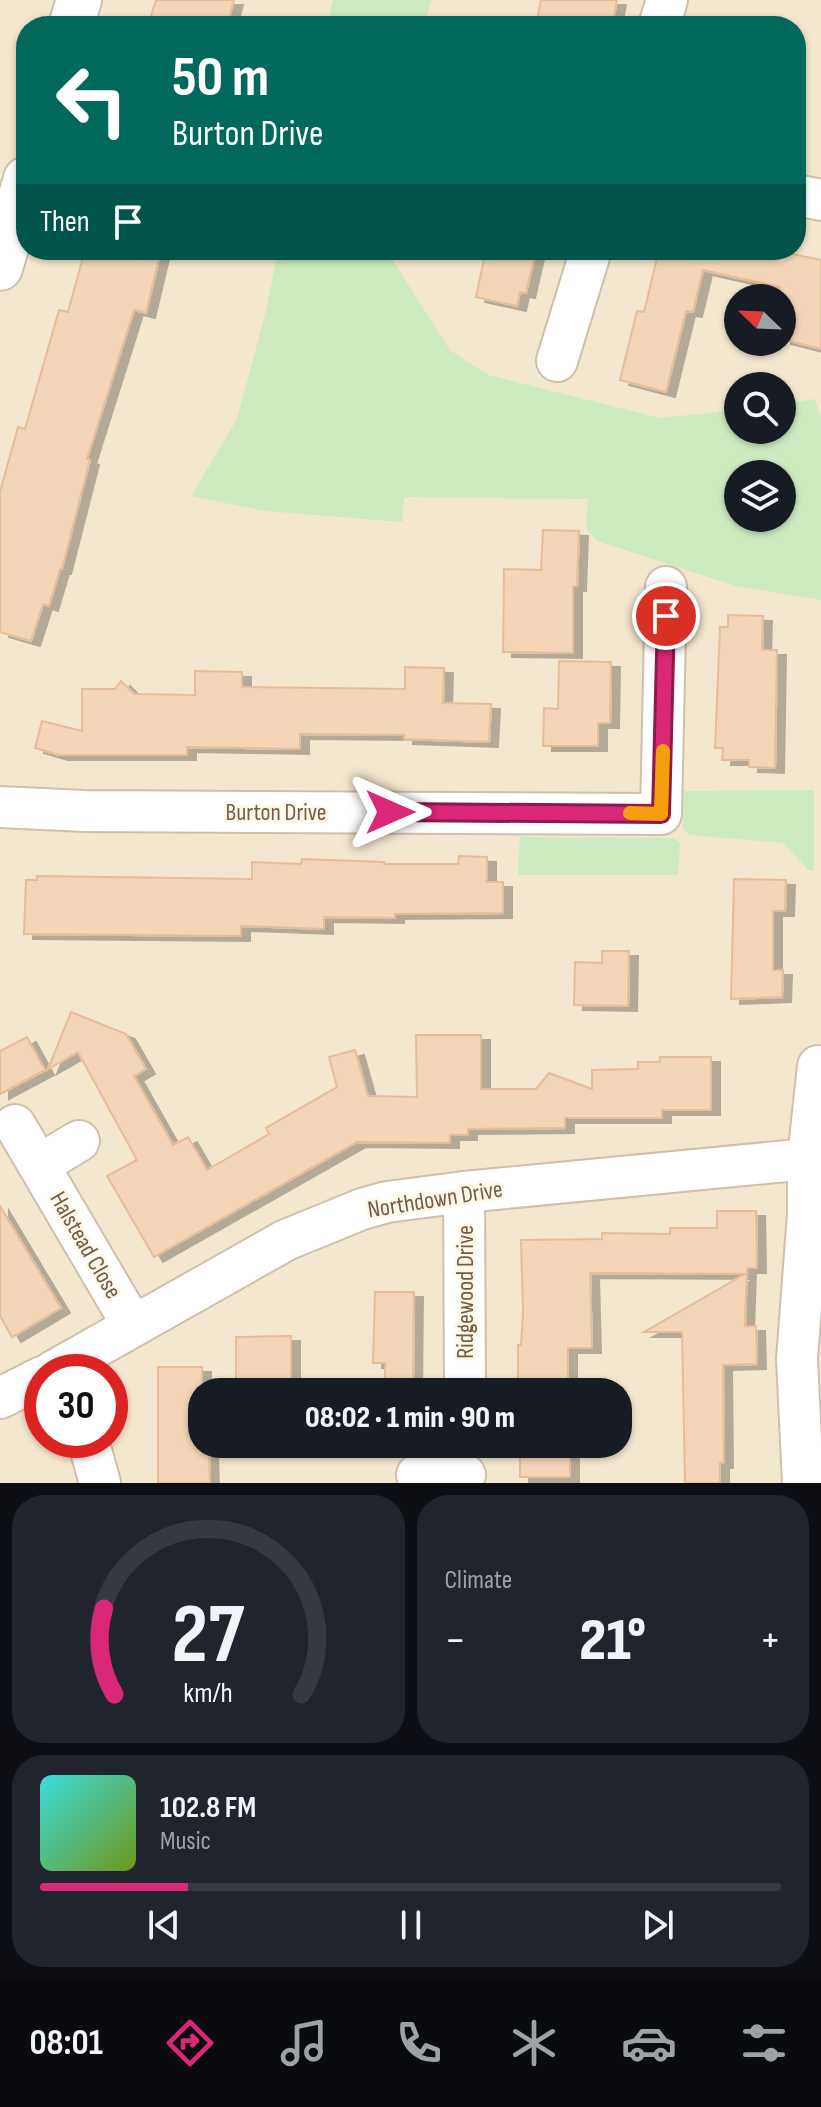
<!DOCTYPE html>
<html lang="en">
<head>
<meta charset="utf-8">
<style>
	:root { --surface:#171b24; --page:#20242c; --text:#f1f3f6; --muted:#9ea1a6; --line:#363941; --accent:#db2777 }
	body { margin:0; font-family:"Sofia Sans Condensed",sans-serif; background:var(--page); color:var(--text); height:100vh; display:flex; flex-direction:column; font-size:30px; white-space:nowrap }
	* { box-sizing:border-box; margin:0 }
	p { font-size:26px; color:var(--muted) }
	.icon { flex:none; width:44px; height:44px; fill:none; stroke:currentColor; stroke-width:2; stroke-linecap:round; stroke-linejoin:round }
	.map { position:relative; height:1483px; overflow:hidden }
	.details { display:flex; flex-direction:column; gap:12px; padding:12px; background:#0d0f14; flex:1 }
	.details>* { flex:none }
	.hud { position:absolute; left:16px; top:16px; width:790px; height:244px; border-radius:32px; box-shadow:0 2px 6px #0004; background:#00695c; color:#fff; overflow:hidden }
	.needle { width:52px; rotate:293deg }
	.buttons { position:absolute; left:724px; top:284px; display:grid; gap:16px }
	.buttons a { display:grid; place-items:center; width:72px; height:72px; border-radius:50%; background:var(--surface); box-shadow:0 2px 6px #0004; font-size:40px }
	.speed { position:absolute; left:24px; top:1354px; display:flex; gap:16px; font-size:40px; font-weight:700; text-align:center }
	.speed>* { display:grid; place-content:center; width:104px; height:104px; border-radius:50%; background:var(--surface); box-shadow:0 2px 6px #0004; line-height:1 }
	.speed .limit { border:12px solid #d22; background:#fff; color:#111 }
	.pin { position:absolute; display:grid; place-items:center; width:68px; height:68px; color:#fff; margin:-34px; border:4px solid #fff; border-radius:50%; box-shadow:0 2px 8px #0007 }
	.me { position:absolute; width:88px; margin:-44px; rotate:90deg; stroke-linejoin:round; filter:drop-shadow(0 0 6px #0008) }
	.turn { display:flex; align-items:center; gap:28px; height:168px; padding:0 24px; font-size:36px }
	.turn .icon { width:104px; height:104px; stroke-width:2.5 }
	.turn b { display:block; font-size:56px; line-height:68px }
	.then { display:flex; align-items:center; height:76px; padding:0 24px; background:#0003; gap:16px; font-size:30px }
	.big { font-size:60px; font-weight:800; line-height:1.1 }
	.details .widget { flex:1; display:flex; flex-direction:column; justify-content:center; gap:12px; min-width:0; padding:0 28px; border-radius:32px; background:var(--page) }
	.details .dial { align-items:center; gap:0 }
	.dial svg { height:208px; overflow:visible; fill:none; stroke:var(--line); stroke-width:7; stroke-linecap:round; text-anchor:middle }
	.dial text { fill:var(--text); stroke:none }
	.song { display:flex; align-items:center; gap:24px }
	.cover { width:96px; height:96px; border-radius:12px; background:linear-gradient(135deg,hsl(180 70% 55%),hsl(80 70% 35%)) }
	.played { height:8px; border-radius:4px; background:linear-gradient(90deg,var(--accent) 20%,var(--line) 20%) }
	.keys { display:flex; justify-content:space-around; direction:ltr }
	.heat { display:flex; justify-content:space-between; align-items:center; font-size:44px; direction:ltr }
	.details .tiles { flex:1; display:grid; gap:12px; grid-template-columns:1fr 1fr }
	.widget:last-child { grid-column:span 2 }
	.trip { position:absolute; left:188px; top:1378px; width:444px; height:80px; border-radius:32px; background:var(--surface); box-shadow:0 2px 6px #0004; font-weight:800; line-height:80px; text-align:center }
	.menu { display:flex; height:128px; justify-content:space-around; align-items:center; background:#090b0e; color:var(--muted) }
	.menu .icon { width:56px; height:56px }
	.menu .active { color:var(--accent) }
	.menu b { font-size:36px; color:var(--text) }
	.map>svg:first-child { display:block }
	.residential { fill:#f4e7cf; fill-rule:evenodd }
	.green { fill:#cdeac0; fill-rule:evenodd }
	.building { fill:#f3d5b8; stroke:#e6bd98; stroke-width:2; filter:url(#shadow) }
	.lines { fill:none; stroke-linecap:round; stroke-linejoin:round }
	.minor-casing { stroke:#d0bfab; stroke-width:44 }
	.tertiary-casing { stroke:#d0bfab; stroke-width:48 }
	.minor { stroke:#fff; stroke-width:40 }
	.tertiary { stroke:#fff; stroke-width:44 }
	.route-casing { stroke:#8e194d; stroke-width:20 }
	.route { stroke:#db2777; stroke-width:14 }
	.slow { stroke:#f59e0b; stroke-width:14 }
	.labels { text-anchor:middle; stroke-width:6; stroke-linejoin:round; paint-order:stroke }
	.street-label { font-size:24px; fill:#745b47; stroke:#fff8e8 }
</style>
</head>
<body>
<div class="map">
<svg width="821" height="1483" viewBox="0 0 821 1483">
	<defs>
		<filter id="shadow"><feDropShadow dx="9" dy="5" stdDeviation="0" flood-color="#0004"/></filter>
	</defs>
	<rect width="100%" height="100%" fill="#fdf4e1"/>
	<path class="residential" d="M0,0H821V1483H0ZM26,26H796V250H26ZM738,298H782V342H738ZM738,386H782V430H738ZM738,474H782V518H738ZM42,1372H110V1440H42ZM202,1392H618V1444H202Z"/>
	<g class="green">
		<polygon points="333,0 431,0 424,26 327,26"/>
		<path d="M278,250H386L450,350L488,375L660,418L738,410V430H782V404L815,399L821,418V600L736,586L597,541L586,528L588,499L404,497L402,522L265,511L191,496L237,419L267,307ZM738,474H782V518H738Z"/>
		<polygon points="814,790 814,870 808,870 784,843 689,835 683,829 684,791"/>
		<polygon points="520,837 674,838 680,843 678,875 518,875"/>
	</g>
	<g class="building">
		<polygon points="156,0 234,0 227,26 148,26"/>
		<polygon points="541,0 617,0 612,26 536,26"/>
		<polygon points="85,250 161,250 146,313 134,310 87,459 90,460 62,569 60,569 49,606 43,604 31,641 0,632 0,492 18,427 25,429 59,310 68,312"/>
		<polygon points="486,250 536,250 526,293 520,292 517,306 476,297"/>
		<polygon points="659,250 774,250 821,260 821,349 782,339 782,298 777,298 779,287 703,270 693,312 686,311 666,392 620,380 637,311 644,312"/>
		<polygon points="543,530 579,531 577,586 573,586 573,653 503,652 504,569 541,570"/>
		<polygon points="728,615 763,616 762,650 777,650 775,768 749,767 749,760 722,760 723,748 715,748 720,627 728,627"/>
		<polygon points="559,661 611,662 610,723 598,723 598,746 543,746 544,708 558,709"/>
		<polygon points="405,667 444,668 443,703 491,704 489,742 404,739 404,735 300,734 300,749 187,747 187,755 59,755 35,748 42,721 82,731 82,689 115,689 121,681 134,694 195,695 195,671 242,672 242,687 405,689"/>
		<polygon points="459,856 487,857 487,882 503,882 503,913 395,914 395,918 324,917 324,929 241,926 241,936 24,934 26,880 37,880 37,876 252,879 252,862 301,864 302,859 384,862 384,864 458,864"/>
		<polygon points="734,879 786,880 785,911 773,911 773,970 783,970 782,997 731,999"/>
		<polygon points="602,951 629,951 628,1006 574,1005 575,962 602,963"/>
		<polygon points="71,1012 126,1034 146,1069 134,1076 173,1145 188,1137 207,1170 269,1134 266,1128 337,1087 329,1057 355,1050 368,1096 417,1097 416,1035 481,1035 481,1089 536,1089 549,1073 592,1089 592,1070 638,1069 638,1062 660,1062 660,1057 711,1057 711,1110 662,1110 662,1118 565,1118 565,1128 468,1129 468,1135 450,1135 450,1143 357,1142 154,1257 107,1176 137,1160 78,1052 48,1069"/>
		<polygon points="27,1037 45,1070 0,1094 0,1051"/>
		<polygon points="0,1206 61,1308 12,1337 0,1316"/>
		<polygon points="717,1211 756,1211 757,1268 747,1268 745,1326 756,1326 757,1364 723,1365 724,1463 720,1463 720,1483 685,1483 682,1332 644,1332 745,1274 590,1273 592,1348 568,1348 568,1392 518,1392 518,1345 521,1345 523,1313 521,1240 602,1239 602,1233 670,1234 670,1228 717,1228"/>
		<polygon points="375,1292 414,1292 413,1392 388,1392 388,1381 385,1381 385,1363 373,1363"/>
		<polygon points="291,1336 291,1385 236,1385 236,1337"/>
		<polygon points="158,1367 202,1367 202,1450 209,1450 210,1483 158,1483"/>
		<rect x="520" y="1444" width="50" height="33"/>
	</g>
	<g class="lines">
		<defs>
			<g id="minor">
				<polyline points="659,26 667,0"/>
				<polyline points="796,195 821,200"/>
				<polyline points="557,361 591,250"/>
				<polyline points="0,807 85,811 661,814 666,587"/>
				<polyline points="15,1125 133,1326"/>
				<polyline points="39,1165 79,1141"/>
				<polyline points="464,1192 465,1392"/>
				<polyline points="52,1372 286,1240 362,1209 387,1202 464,1192 808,1159"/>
				<polyline points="0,1398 42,1377"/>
				<polyline points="88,1440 100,1483"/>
				<polyline points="417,1475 465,1475"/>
				<polyline points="803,1483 797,1359 808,1214 808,1159 818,1066"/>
			</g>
			<g id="tertiary">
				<polyline points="71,26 79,0"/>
				<polyline points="0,268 26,179"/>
			</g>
		</defs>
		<use href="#minor" class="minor-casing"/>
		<use href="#tertiary" class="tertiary-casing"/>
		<use href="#minor" class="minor"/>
		<use href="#tertiary" class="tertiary"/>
	</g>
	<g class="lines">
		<defs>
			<polyline id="route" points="390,812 661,814 666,616"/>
		</defs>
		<use href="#route" class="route-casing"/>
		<use href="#route" class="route"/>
		<polyline class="slow" points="630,813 661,814 663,751"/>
	</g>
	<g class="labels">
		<g class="street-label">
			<text x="276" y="820">Burton Drive</text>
			<text transform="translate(435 1199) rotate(-9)" y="8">Northdown Drive</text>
			<text transform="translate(86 1245) rotate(60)" y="8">Halstead Close</text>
			<text transform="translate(465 1292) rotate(-90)" y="8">Ridgewood Drive</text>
		</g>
	</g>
</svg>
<div class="buttons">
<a><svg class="needle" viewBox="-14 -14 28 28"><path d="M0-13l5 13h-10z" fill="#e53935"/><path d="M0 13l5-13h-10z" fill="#9ea1a6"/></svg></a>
<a><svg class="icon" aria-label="search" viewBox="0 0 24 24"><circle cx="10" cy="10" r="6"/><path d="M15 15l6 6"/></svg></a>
<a><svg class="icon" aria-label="layers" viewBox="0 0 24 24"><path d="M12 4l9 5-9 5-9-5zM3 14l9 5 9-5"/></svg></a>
</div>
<div class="speed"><div class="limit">30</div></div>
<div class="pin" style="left:666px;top:616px;background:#d93025"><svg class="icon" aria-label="arrive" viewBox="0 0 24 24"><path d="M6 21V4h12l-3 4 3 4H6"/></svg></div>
<svg class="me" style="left:390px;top:812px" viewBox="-20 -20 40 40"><path d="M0-17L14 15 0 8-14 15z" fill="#db2777" stroke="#fff" stroke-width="4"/></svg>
<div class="trip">08:02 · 1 min · 90 m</div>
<div class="hud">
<div class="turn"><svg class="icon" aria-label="left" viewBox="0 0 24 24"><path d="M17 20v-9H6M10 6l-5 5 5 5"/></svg><div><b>50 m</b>Burton Drive</div></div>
<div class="then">Then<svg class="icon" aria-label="arrive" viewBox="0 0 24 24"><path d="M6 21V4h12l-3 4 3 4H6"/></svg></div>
</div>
</div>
<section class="details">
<div class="tiles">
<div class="widget dial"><svg viewBox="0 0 100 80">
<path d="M14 69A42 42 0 1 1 86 69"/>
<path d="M14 69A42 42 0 0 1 10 36" stroke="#db2777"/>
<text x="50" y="56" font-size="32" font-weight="700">27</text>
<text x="50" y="72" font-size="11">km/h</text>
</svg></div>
<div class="widget"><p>Climate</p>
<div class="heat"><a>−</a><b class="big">21°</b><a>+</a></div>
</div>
<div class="widget">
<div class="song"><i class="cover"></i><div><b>102.8 FM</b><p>Music</p></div></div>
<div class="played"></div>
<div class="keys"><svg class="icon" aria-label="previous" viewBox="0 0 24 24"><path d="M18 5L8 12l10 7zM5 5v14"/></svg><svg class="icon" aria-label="pause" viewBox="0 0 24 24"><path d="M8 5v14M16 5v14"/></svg><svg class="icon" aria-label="next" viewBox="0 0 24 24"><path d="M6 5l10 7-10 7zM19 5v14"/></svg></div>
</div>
</div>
</section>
<nav class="menu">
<b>08:01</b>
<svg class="icon active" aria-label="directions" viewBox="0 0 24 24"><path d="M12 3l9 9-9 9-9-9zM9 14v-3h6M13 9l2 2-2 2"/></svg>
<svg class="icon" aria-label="music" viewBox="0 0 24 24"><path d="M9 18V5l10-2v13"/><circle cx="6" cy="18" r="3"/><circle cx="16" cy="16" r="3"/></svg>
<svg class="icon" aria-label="phone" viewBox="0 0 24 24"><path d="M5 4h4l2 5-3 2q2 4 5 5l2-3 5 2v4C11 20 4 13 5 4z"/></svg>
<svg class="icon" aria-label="climate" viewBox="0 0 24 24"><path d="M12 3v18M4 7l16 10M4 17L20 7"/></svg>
<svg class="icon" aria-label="car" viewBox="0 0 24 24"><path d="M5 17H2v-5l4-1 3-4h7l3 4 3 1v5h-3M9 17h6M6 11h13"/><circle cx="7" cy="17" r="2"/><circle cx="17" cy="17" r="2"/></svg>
<svg class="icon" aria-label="filters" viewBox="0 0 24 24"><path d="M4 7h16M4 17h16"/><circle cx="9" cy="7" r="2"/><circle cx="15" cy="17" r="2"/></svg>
</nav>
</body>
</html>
